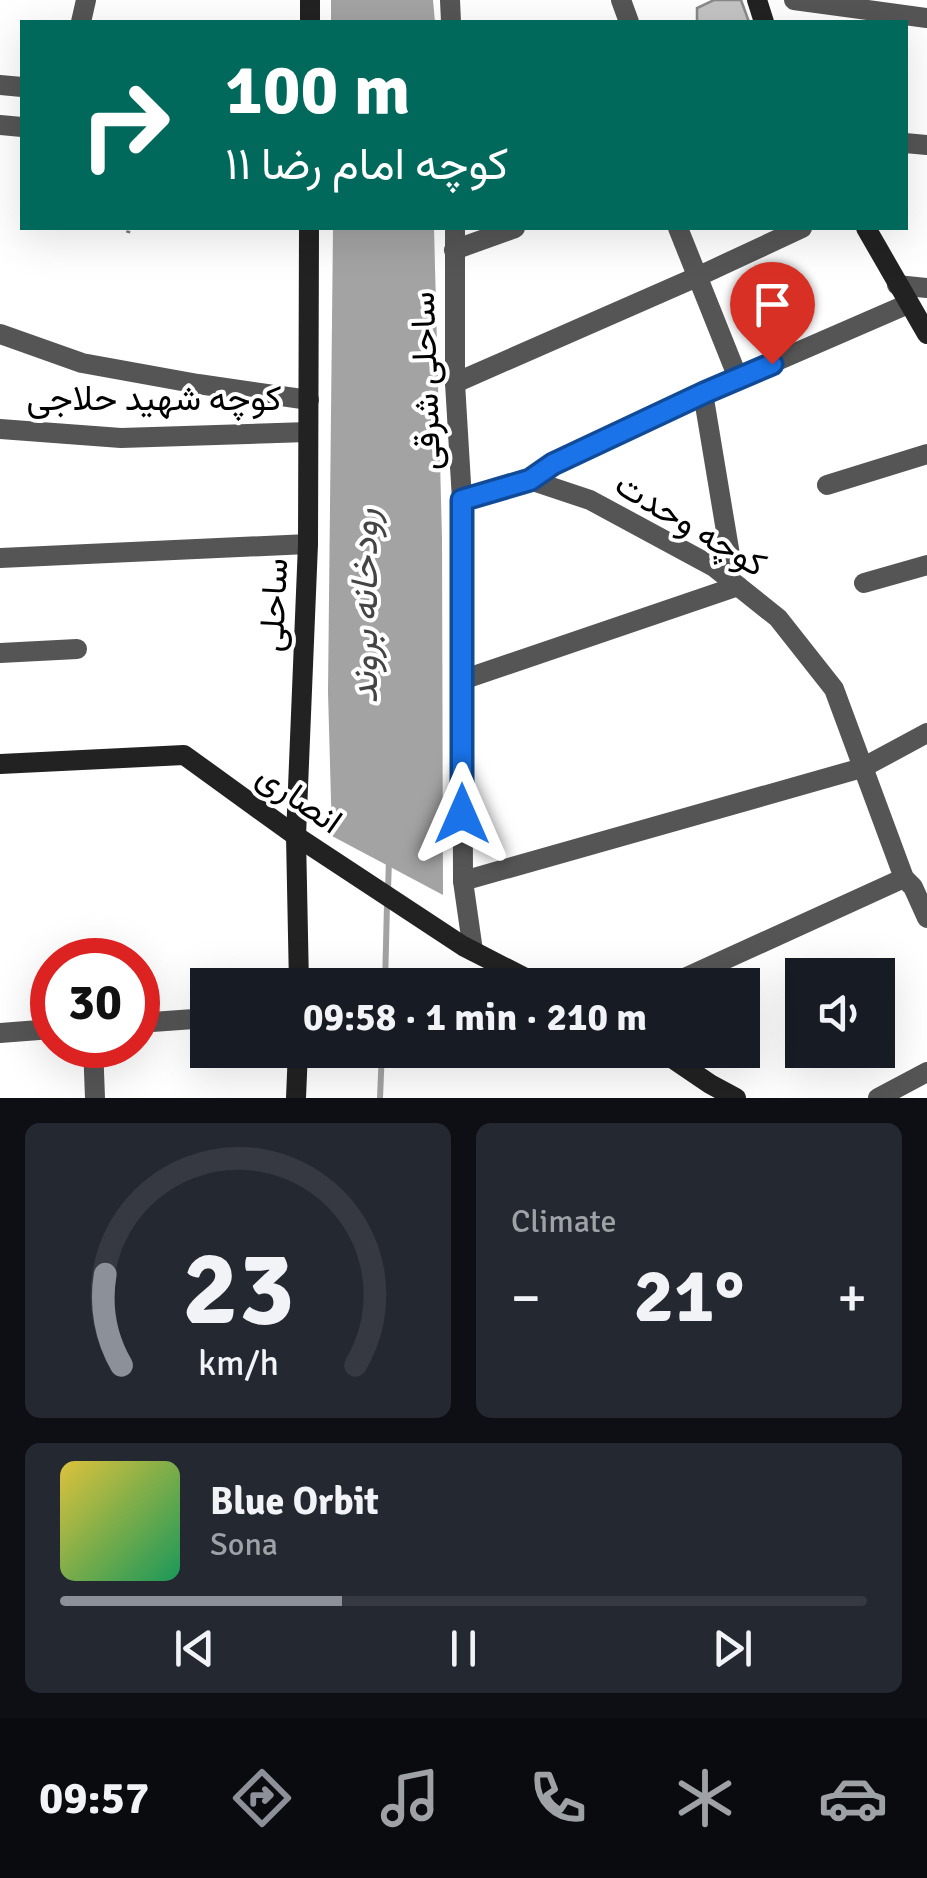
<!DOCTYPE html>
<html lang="en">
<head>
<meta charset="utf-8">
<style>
	:root { --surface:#171b24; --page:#242831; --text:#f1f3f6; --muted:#9ea1a6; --line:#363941; --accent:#8c9099 }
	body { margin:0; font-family:Signika,Vazirmatn,sans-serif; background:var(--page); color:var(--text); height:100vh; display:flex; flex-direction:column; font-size:38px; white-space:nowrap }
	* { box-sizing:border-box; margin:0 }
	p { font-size:32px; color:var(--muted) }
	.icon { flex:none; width:55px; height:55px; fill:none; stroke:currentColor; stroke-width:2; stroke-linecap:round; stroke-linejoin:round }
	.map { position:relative; height:1098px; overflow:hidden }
	.drawer { display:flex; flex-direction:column; gap:25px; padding:25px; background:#0d0f14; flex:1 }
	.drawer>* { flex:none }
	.top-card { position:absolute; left:20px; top:20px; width:888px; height:210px; border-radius:0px; box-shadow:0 10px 40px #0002; background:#00695c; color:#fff; overflow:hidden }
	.buttons { position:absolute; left:785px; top:958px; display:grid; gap:20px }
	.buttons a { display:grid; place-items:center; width:110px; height:110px; border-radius:0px; background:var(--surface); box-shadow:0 10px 40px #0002; font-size:50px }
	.speed { position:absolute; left:30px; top:938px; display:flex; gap:20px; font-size:50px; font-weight:700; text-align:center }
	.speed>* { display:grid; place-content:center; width:130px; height:130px; border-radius:50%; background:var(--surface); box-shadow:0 10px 40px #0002; line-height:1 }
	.speed .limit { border:15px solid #d22; background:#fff; color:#111 }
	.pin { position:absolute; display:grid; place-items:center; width:85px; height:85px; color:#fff; margin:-102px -42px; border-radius:50% 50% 50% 0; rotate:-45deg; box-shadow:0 0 10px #0007 }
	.pin .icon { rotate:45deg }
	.me { position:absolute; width:110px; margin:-55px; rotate:0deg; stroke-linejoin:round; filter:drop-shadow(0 0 8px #0008) }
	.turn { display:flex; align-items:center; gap:35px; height:210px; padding:0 40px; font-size:45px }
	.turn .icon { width:130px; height:130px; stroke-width:2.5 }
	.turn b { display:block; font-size:70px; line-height:85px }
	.big { font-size:75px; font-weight:700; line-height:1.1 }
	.drawer .card { flex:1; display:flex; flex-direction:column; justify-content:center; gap:15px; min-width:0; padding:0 35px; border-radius:15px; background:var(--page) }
	.drawer .dial { align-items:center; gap:0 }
	.dial svg { height:260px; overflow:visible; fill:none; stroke:var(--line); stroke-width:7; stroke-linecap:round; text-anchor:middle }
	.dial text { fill:var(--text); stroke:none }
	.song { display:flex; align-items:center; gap:30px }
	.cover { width:120px; height:120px; border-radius:15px; background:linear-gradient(135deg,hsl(50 70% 55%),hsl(150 70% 35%)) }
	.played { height:10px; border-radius:5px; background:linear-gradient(90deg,var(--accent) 35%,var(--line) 35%) }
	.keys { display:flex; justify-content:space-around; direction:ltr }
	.heat { display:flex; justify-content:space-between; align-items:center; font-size:55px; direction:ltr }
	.drawer .tiles { flex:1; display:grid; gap:25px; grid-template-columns:1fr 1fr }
	.card:last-child { grid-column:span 2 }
	.trip { position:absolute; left:190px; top:968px; width:570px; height:100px; border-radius:0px; background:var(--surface); box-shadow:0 10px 40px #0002; font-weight:700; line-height:100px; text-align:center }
	.dock { display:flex; height:160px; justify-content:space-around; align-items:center; background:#090b0e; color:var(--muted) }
	.dock .icon { width:70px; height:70px }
	.dock .current { color:var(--accent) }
	.dock b { font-size:45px; color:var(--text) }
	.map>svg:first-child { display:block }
	.water { fill:#a3a3a3 }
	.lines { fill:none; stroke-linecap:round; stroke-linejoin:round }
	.stream { stroke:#a3a3a3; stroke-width:6 }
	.building { fill:#c4c4c4; stroke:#898989; stroke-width:2.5 }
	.path { stroke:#777; stroke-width:4; stroke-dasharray:2.5 5; stroke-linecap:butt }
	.street { stroke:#555; stroke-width:20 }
	.secondary { stroke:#222; stroke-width:20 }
	.route-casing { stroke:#114b97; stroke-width:25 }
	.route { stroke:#1a73e8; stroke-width:18 }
	.labels { text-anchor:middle; stroke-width:8; stroke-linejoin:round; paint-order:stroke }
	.street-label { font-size:35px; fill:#000; stroke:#fff }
	.water-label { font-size:38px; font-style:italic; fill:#444; stroke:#fff }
</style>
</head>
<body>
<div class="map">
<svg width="927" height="1098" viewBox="0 0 927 1098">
	<rect width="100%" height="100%" fill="#fff"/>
	<g class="water">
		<polygon points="331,0 433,0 435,22 331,22"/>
		<polygon points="333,228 434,228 442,538 443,895 332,836 328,692"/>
	</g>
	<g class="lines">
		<g class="stream">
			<polyline points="388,891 389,859"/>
			<polyline points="385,985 387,904"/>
			<polyline points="380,1098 382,1050"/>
		</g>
	</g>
	<polygon class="building" points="714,0 741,0 749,22 697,22 697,8"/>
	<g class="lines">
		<polyline class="path" points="128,233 129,228"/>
		<g class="street">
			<polyline points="450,0 451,22"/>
			<polyline points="621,0 629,22"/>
			<polyline points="794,0 927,18"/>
			<polyline points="81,22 86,0"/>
			<polyline points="0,85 22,87"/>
			<polyline points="0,125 22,127"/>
			<polyline points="905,143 927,145"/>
			<polyline points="455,228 455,383 462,500 463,881 473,951"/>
			<polyline points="678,228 738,378"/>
			<polyline points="454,250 515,228"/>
			<polyline points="897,285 927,288"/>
			<polyline points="0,334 82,363 198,384 309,400"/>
			<polyline points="455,383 699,276 802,228"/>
			<polyline points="703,393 730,555 730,580"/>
			<polyline points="0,429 121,438 308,432"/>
			<polyline points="530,480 590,500 714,567 778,618 834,689 904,878 913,887 927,918"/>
			<polyline points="827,485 927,454"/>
			<polyline points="462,500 530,480 553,464 703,393 908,304"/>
			<polyline points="0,558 308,544"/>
			<polyline points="864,583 927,565"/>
			<polyline points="0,653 77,649"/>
			<polyline points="462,680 738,586"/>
			<polyline points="463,881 862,768 927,733"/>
			<polyline points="669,985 904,878"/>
			<polyline points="138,1023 208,1018"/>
			<polyline points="0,1033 52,1029"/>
			<polyline points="93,1045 95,1098"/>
			<polyline points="878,1098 927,1072"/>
		</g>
		<g class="secondary">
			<polyline points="757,0 764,22"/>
			<polyline points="310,22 310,0"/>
			<polyline points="866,228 927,334"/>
			<polyline points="0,764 184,755 296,836 463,946 539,985"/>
			<polyline points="299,985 296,836 308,544 309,228"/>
			<polyline points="660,1050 710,1084 736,1098"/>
			<polyline points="296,1098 298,1050"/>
		</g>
	</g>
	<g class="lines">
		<defs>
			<polyline id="route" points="462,814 462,500 530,480 553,464 704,393 772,364"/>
		</defs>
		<use href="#route" class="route-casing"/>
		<use href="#route" class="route"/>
	</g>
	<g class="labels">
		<g class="street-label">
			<text transform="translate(425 381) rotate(-92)" y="12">ساحلی شرقی</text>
			<text x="154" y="410">کوچه شهید حلاجی</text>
			<text transform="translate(691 524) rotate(31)" y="12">کوچه وحدت</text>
			<text transform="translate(273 605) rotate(-87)" y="12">ساحلی</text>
			<text transform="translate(300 798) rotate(35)" y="12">انصاری</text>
		</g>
		<g class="water-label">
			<text transform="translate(364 606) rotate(-90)" y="13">رودخانه بروند</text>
		</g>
	</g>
</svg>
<div class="buttons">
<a><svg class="icon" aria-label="sound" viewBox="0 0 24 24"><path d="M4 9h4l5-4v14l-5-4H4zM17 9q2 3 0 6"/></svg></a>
</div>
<div class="speed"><div class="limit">30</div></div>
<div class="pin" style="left:772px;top:364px;background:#d93025"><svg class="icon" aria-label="arrive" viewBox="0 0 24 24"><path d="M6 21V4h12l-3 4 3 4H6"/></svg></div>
<svg class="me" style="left:462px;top:814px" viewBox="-20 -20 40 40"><path d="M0-17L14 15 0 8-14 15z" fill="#1a73e8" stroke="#fff" stroke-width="4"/></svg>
<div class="trip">09:58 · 1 min · 210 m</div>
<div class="top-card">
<div class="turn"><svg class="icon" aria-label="right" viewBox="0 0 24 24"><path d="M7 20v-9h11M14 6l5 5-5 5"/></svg><div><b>100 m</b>کوچه امام رضا ۱۱</div></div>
</div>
</div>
<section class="drawer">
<div class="tiles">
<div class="card dial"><svg viewBox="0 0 100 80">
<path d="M14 69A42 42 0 1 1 86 69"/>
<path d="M14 69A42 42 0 0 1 9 41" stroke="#8c9099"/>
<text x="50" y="56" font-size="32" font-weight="700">23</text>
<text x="50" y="72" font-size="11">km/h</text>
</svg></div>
<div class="card"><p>Climate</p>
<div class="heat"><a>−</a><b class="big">21°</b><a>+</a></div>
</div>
<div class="card">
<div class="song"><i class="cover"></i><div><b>Blue Orbit</b><p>Sona</p></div></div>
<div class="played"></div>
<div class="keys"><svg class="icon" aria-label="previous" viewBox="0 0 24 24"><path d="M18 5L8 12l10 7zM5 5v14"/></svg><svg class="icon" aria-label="pause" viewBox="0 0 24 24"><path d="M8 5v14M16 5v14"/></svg><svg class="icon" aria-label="next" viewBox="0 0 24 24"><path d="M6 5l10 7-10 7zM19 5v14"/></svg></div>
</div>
</div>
</section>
<nav class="dock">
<b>09:57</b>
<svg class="icon current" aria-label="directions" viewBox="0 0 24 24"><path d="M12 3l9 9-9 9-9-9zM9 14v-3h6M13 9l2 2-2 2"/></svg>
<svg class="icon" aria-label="music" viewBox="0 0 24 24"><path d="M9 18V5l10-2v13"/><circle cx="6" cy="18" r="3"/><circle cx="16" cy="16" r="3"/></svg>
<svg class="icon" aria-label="phone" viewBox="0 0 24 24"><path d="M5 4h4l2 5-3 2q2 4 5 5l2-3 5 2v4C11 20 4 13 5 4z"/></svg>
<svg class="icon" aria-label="climate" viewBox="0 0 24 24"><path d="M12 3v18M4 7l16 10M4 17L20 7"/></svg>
<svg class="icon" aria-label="car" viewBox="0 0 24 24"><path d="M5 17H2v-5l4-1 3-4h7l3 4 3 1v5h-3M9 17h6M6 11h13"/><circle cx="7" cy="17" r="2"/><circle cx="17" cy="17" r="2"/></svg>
</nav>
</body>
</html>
